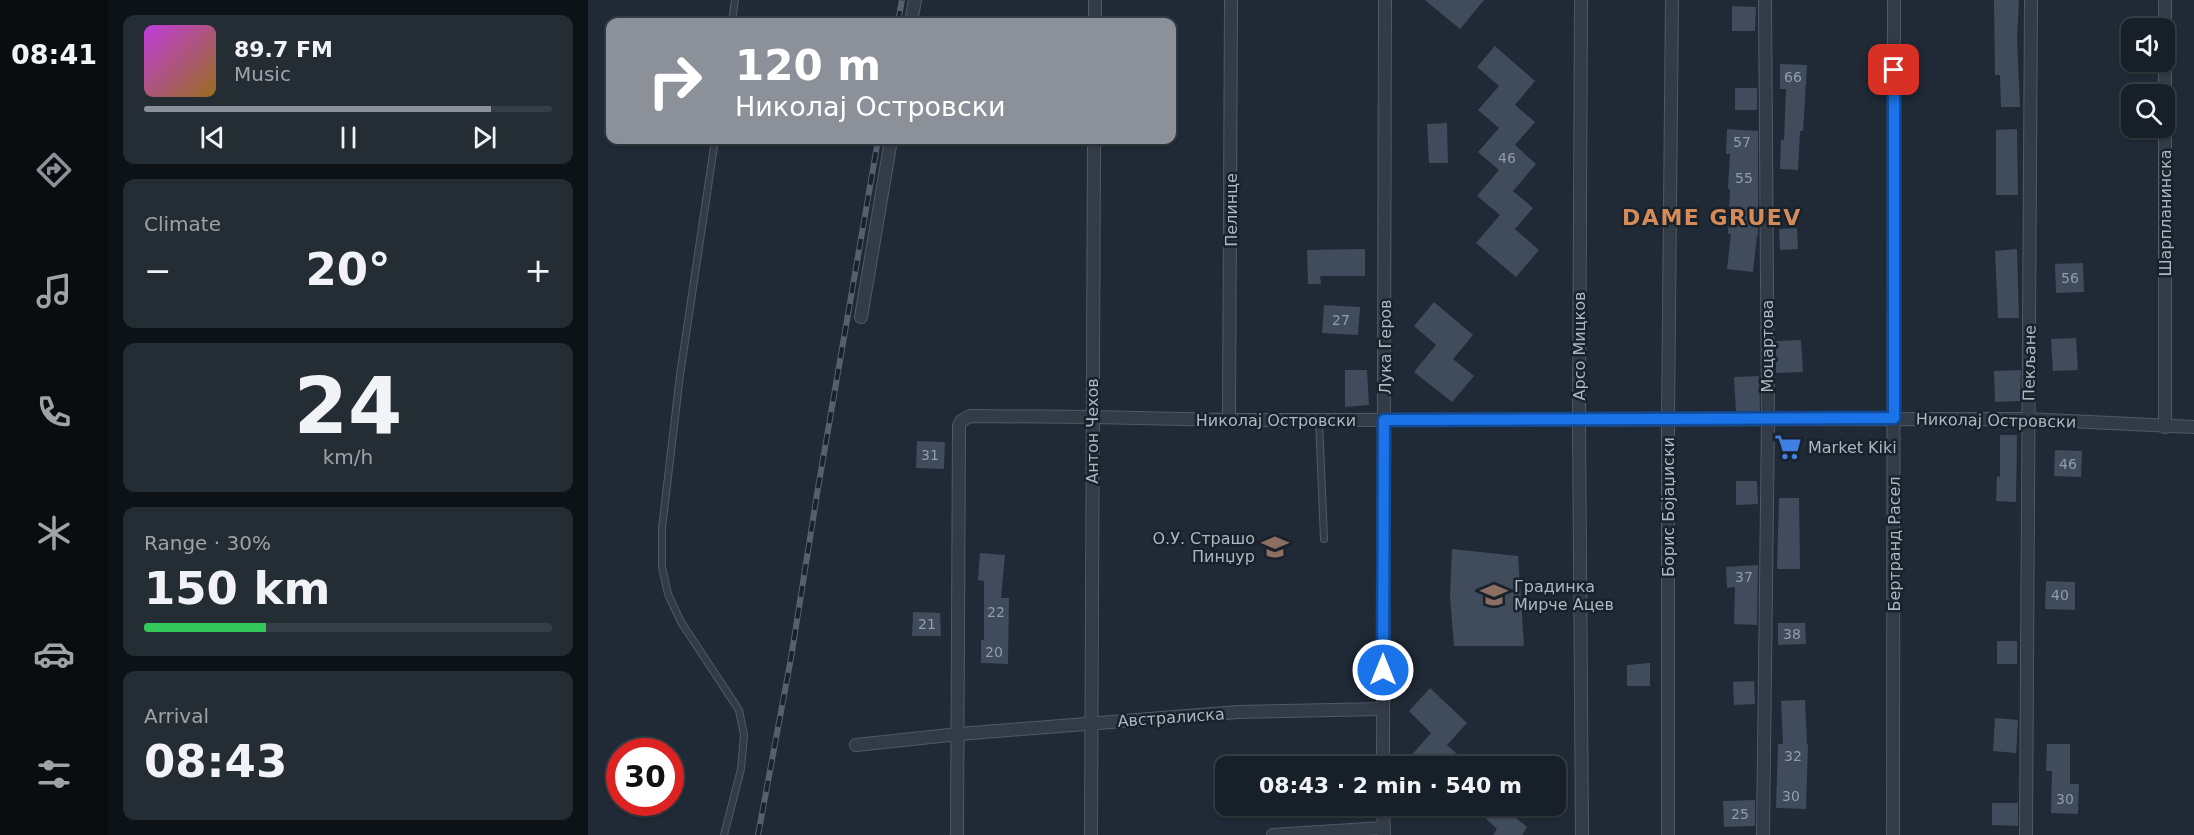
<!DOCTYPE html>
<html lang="en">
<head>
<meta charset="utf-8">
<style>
	:root { --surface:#172028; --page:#242d34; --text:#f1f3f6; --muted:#9ea3a8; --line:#363e45; --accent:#8c9099 }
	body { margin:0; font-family:"DejaVu Sans",sans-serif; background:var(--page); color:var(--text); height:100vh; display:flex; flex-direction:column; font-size:22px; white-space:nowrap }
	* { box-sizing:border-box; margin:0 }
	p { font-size:20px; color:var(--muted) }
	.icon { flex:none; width:33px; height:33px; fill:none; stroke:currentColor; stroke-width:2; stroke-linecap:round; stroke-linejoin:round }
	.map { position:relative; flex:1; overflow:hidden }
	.panel { display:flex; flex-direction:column; gap:15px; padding:15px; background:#0d1216; width:480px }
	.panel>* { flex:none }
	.top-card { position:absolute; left:18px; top:18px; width:570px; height:126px; border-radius:12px; box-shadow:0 2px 4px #0004,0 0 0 2px var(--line); background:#8c9099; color:#fff; overflow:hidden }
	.controls { position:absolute; left:1533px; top:18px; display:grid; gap:12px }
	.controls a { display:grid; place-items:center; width:54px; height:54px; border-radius:12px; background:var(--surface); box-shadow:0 2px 4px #0004,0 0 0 2px var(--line); font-size:30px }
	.speed { position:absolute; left:18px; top:738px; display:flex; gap:12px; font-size:30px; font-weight:700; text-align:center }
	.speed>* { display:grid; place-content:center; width:78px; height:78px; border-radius:50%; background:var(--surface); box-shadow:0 2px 4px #0004,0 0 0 2px var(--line); line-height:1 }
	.speed .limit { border:9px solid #d22; background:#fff; color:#111 }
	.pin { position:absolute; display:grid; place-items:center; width:51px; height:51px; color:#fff; margin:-26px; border-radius:12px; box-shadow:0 3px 9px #0006 }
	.me { position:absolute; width:66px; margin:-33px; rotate:0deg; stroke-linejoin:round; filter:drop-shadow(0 0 4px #0008) }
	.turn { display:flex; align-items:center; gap:21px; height:126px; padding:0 30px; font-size:27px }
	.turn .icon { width:78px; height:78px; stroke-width:2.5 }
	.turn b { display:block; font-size:42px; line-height:51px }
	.big { font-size:45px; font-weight:600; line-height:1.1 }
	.panel .widget { flex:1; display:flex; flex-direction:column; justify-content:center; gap:9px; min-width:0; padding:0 21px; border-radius:12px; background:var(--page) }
	.panel .dial { align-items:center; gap:0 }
	.dial b { font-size:78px; line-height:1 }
	.song { display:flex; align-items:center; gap:18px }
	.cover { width:72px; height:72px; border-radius:9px; background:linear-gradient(135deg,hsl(290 70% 55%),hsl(40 70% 35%)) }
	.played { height:6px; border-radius:3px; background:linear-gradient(90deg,var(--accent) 85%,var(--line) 85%) }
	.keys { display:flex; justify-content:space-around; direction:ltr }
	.heat { display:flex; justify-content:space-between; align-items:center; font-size:33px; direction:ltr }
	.charge { height:9px; border-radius:4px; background:linear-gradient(90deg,#34c759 30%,var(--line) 0) }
	.trip { position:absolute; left:627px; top:756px; width:351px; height:60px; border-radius:12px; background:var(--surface); box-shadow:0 2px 4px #0004,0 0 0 2px var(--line); font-weight:600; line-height:60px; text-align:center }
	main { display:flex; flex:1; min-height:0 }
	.dock { display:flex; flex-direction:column; width:108px; justify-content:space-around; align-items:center; background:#090d10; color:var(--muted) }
	.dock .icon { width:42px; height:42px }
	.dock .selected { color:var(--accent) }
	.dock b { font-size:27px; color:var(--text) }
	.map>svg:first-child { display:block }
	.building { fill:#404c5b }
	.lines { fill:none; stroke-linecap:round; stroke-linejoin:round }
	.service-casing { stroke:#505965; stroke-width:8 }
	.minor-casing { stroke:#505965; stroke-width:14 }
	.service { stroke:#333b47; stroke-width:6 }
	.minor { stroke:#333b47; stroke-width:12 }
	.rail-casing { stroke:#55606e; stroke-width:6 }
	.rail { stroke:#19212b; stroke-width:4; stroke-dasharray:11; stroke-linecap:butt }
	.route-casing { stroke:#114b97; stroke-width:15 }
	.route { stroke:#1a73e8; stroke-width:10 }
	.labels { text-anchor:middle; stroke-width:5; stroke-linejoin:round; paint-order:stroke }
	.number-label { font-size:14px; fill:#929caa }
	.street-label { font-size:16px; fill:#adb6c4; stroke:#19212b }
	.poi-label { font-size:16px; fill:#adb6c4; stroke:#19212b; text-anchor:start }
	.district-label { font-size:22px; font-weight:bold; letter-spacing:1.5px; fill:#d38c59; stroke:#19212b }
</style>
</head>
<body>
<main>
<nav class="dock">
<b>08:41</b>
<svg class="icon selected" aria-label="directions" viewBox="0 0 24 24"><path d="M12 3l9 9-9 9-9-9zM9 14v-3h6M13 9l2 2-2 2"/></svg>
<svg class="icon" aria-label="music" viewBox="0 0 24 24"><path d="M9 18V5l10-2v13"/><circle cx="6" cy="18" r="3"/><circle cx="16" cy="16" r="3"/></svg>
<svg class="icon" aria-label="phone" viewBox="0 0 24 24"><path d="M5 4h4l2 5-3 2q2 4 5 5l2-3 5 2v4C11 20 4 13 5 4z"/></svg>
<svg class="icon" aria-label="climate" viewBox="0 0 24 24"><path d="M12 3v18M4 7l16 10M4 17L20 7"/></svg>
<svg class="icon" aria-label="car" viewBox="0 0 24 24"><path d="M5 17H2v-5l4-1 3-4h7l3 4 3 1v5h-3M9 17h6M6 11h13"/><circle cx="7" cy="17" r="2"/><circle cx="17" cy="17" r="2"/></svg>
<svg class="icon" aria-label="filters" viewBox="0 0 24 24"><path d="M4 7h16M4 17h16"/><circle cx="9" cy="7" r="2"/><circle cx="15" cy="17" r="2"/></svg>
</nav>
<section class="panel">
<div class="widget">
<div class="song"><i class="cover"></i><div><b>89.7 FM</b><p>Music</p></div></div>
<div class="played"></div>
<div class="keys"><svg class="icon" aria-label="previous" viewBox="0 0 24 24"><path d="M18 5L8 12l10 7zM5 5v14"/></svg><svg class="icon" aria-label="pause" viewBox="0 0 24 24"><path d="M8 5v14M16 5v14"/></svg><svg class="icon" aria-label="next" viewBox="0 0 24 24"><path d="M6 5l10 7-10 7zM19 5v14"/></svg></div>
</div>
<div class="widget"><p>Climate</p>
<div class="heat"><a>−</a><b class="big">20°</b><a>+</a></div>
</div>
<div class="widget dial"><b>24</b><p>km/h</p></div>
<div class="widget"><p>Range · 30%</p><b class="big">150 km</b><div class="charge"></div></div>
<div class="widget"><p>Arrival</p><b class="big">08:43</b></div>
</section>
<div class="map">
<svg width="1606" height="835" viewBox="0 0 1606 835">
	<rect width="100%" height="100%" fill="#1f2a36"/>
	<g class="building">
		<polygon points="837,0 896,0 872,29"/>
		<polygon points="1406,0 1431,0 1429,39 1432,107 1413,107 1412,75 1407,75"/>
		<polygon points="1144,6 1168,7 1167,31 1144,31"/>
		<polygon points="907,46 947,81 927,105 947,122 927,145 948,164 925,191 945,208 927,229 951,250 928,277 888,243 912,215 889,196 911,170 890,152 911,128 890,110 911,86 889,67"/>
		<polygon points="1192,64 1219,65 1215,131 1212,131 1210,170 1192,169 1193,140 1196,140 1198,89 1192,89"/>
		<rect x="1147" y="88" width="22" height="22"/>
		<polygon points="859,123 860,163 841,163 839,124"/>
		<polygon points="1139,129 1170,131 1170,235 1169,235 1165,272 1139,269 1143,234 1140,234 1142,189 1140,189 1142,154 1138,154"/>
		<polygon points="1429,129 1430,195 1408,195 1408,130"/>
		<polygon points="1209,228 1210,249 1192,250 1191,229"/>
		<polygon points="777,249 777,276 732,276 733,284 720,284 719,250"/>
		<polygon points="1429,249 1431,318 1410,318 1407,251"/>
		<polygon points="1495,263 1496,292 1468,293 1467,264"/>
		<polygon points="846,302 885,335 865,359 886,376 864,402 826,372 848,345 826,326"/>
		<polygon points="736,305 772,307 770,335 734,333"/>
		<polygon points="1488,338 1490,370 1465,371 1463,339"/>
		<polygon points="1213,340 1215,372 1188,373 1188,341"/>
		<polygon points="757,370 779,370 781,405 757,407"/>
		<polygon points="1433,370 1432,401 1407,402 1406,371"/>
		<polygon points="1171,376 1172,411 1148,411 1146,377"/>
		<polygon points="1412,435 1429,435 1428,502 1408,501 1409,476 1412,477"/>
		<polygon points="329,441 357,442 356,469 328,468"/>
		<polygon points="1467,450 1494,451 1493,477 1466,476"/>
		<polygon points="1148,481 1169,481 1170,504 1148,505"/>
		<polygon points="1191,498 1211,498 1212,569 1189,569"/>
		<polygon points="864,549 930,556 936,646 866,646 862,597"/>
		<polygon points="392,553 417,555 413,598 421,598 420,664 393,663 393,640 396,640 396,581 390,580"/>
		<polygon points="1170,565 1169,625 1146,624 1147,587 1139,588 1138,567"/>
		<polygon points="1458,581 1487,582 1487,610 1457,609"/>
		<polygon points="325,612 352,613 353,636 324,636"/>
		<polygon points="1190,623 1217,623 1218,644 1190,645"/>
		<rect x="1409" y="641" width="20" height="23"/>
		<polygon points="1062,663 1062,686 1039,686 1039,665"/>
		<polygon points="1166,681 1167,704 1146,705 1145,682"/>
		<polygon points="842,688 879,723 859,745 882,766 833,766 822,757 843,733 821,711"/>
		<polygon points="1217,700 1219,744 1220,744 1218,809 1188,808 1190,744 1195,744 1193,701"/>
		<polygon points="1407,718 1430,720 1428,753 1405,751"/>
		<polygon points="1459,744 1482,744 1482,784 1491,784 1490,814 1463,813 1464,771 1458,771"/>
		<polygon points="1167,800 1167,826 1136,827 1135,801"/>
		<polygon points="1404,803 1430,803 1430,826 1404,825"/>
		<polygon points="897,806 914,806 939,827 934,835 905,835 909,829 892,813"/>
	</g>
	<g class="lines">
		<defs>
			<g id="service">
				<polyline points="144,22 147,0"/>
				<polyline points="127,140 92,375 74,528 74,567 80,594 93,622 151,710 156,735 153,769 136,835"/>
				<polyline points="731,420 736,539"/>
			</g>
			<g id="minor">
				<polyline points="993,0 991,421 994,835"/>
				<polyline points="1577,0 1577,427"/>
				<polyline points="323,22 327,0"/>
				<polyline points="507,22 507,0"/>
				<polyline points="273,317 303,140"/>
				<polyline points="641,420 643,0"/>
				<polyline points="268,745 371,734 650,712 795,709"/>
				<polyline points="795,766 797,0"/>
				<polyline points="795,806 796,834"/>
				<polyline points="369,835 371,426 373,421 382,416 505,417 641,420 1440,419 1606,427"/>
				<polyline points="503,835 506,140"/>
				<polyline points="685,835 795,828"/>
				<polyline points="1080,835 1080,419 1084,0"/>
				<polyline points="1175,835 1180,420 1177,0"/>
				<polyline points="1305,835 1306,0"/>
				<polyline points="1438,835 1443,0"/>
			</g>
		</defs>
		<use href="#service" class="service-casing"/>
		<use href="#minor" class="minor-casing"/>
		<use href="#service" class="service"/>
		<use href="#minor" class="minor"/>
		<defs>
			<g id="rail">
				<polyline points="310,22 314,0"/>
				<polyline points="170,835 203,658 229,494 290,140"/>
			</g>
		</defs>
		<use href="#rail" class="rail-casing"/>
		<use href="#rail" class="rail"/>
	</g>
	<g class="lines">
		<defs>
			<polyline id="route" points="795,670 796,420 1306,418 1306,70"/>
		</defs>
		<use href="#route" class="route-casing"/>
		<use href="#route" class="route"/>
	</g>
	<defs>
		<symbol id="supermarket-bare" viewBox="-9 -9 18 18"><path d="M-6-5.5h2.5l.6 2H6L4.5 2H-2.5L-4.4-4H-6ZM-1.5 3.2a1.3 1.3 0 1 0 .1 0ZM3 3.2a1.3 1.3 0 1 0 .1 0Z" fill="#3f7fe0" stroke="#19212b" stroke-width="2.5" paint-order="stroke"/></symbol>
		<symbol id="school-bare" viewBox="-9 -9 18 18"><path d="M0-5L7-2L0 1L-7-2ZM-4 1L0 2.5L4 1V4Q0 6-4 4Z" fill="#8d6e63" stroke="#19212b" stroke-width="2.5" paint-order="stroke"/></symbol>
	</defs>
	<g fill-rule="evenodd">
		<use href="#supermarket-bare" x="1181" y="428" width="38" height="38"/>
		<use href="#school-bare" x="668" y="528" width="38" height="38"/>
		<use href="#school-bare" x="887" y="576" width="38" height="38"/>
	</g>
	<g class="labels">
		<g class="number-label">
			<text x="1205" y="82">66</text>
			<text x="1154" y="147">57</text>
			<text x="919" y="163">46</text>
			<text x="1156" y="183">55</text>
			<text x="1482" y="283">56</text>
			<text x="753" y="325">27</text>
			<text x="342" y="460">31</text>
			<text x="1480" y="469">46</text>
			<text x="1156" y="582">37</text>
			<text x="1472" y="600">40</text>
			<text x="408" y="617">22</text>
			<text x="339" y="629">21</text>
			<text x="1204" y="639">38</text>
			<text x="406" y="657">20</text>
			<text x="1205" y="761">32</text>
			<text x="1203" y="801">30</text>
			<text x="1477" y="804">30</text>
			<text x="1152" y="819">25</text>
		</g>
		<g class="street-label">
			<text transform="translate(643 210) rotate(-90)" y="6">Пелинце</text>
			<text transform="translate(1577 213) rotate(-90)" y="6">Шарпланинска</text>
			<text transform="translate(991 346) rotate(-90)" y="6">Арсо Мицков</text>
			<text transform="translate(1179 346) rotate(-90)" y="6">Моцартова</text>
			<text transform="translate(797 347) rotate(-90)" y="6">Лука Геров</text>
			<text transform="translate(1441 363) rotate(-89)" y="6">Пекљане</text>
			<text x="688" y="426">Николај Островски</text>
			<text transform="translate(1408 420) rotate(1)" y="6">Николај Островски</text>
			<text transform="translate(504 431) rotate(-90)" y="6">Антон Чехов</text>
			<text transform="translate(1080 507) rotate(-90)" y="6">Борис Бојаџиски</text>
			<text transform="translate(1306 544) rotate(-90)" y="6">Бертранд Расел</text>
			<text transform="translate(583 717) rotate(-4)" y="6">Австралиска</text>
		</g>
		<g class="poi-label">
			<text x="1220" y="453">Market Kiki</text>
			<text x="667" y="544" text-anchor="end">О.У. Страшо<tspan x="667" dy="18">Пинџур</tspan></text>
			<text x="926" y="592">Градинка<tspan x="926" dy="18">Мирче Ацев</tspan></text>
		</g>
		<g class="district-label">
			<text x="1124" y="225">DAME GRUEV</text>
		</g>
	</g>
</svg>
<div class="controls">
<a><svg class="icon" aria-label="sound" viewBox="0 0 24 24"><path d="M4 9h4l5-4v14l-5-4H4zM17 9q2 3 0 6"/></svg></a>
<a><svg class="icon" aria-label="search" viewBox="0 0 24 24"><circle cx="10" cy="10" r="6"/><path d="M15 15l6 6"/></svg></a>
</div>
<div class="speed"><div class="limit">30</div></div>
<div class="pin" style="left:1306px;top:70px;background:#d93025"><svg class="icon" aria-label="arrive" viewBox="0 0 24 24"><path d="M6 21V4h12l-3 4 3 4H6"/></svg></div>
<svg class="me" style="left:795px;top:670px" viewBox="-20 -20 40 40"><circle r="17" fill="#1a73e8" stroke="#fff" stroke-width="3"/><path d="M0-11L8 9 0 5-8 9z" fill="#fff"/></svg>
<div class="trip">08:43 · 2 min · 540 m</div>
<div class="top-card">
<div class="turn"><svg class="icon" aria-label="right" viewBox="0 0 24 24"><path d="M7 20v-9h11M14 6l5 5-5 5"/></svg><div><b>120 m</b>Николај Островски</div></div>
</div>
</div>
</main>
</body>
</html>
